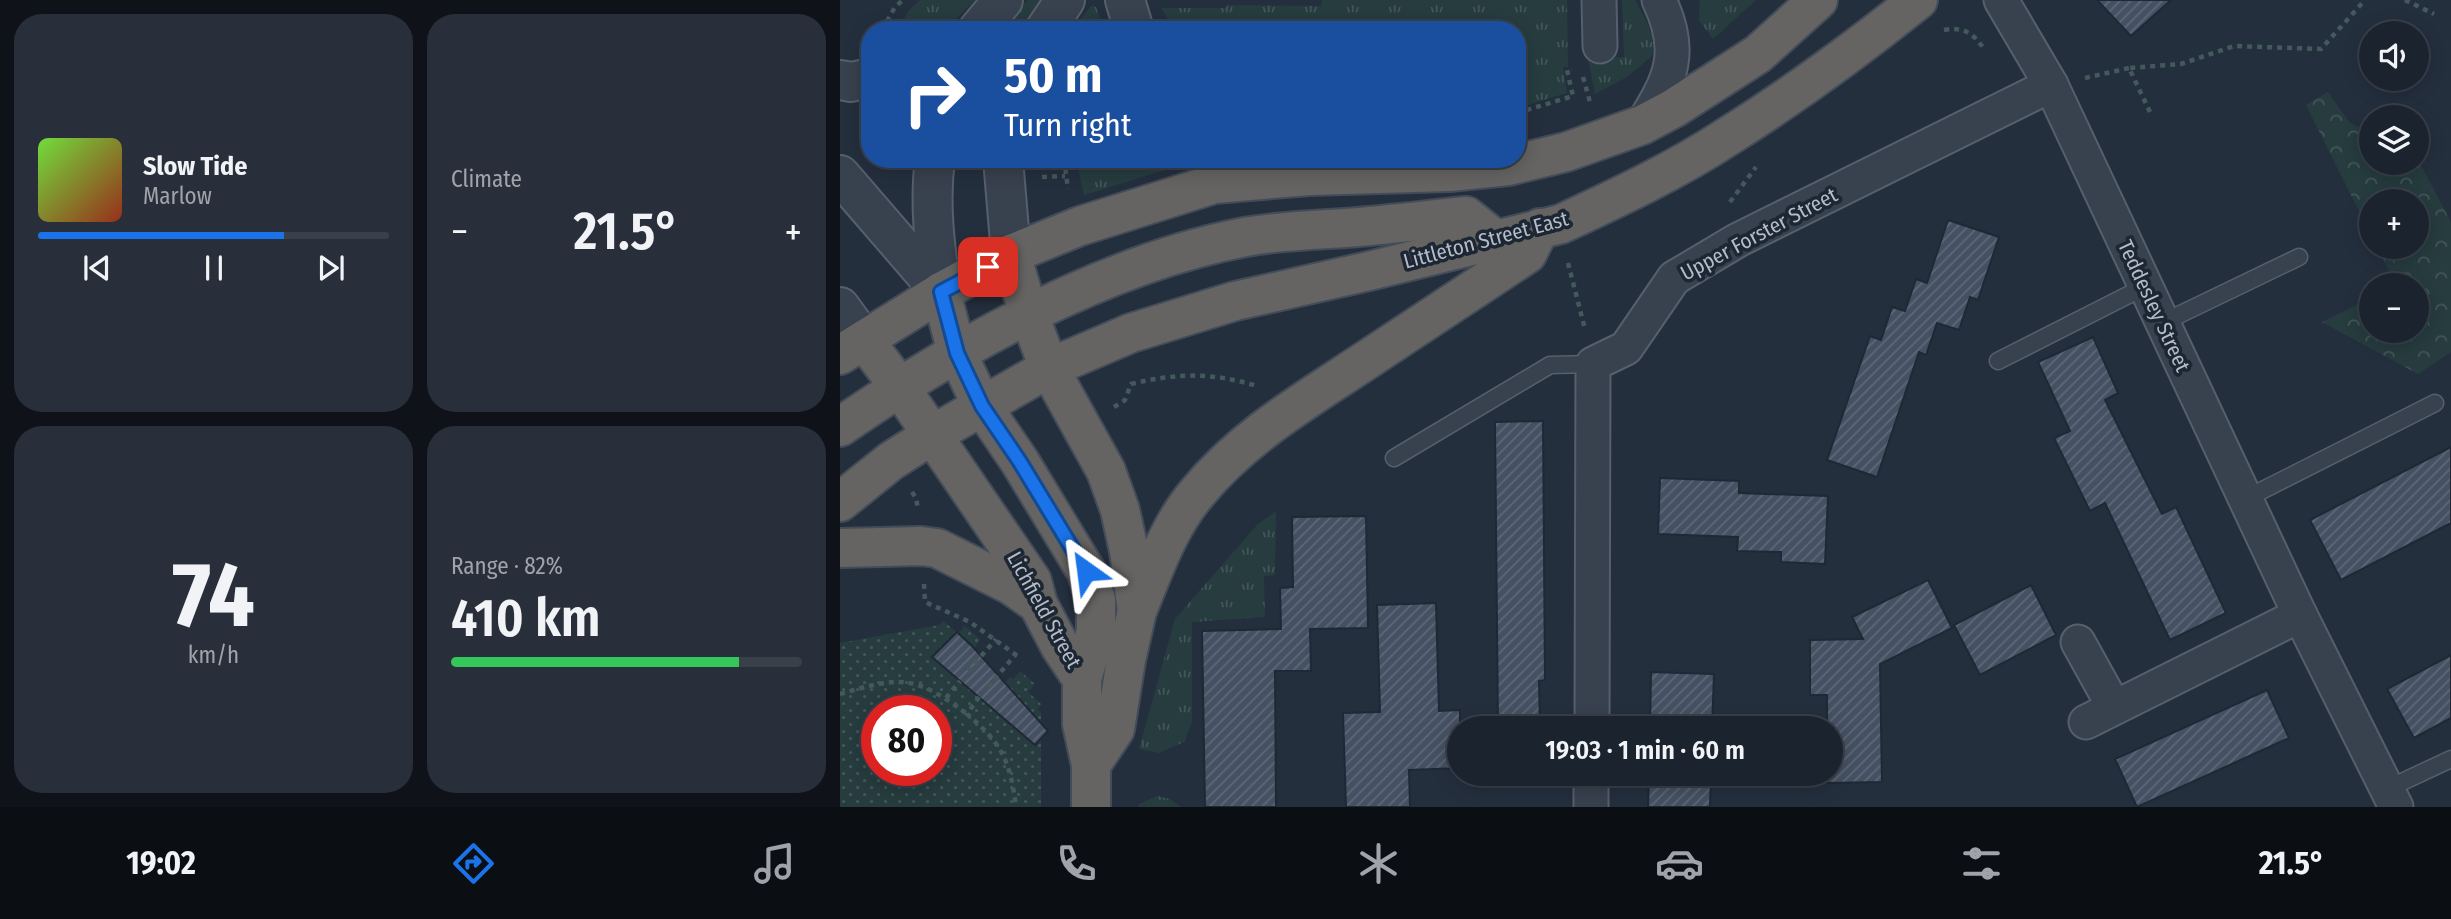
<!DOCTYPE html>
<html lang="en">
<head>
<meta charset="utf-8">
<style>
	:root { --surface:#1b232e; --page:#282f3a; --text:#f1f3f6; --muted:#a0a4aa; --line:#39404a; --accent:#1a73e8 }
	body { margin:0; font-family:"Fira Sans Condensed",sans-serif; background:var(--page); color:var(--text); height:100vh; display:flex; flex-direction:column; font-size:26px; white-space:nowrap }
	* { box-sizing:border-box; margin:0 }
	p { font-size:23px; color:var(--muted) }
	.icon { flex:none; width:38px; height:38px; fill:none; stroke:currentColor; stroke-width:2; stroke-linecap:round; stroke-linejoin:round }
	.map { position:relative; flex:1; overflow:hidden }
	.panel { display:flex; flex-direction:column; gap:14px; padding:14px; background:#0f1319; width:840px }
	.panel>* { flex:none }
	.top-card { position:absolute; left:21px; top:21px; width:665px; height:147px; border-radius:28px; box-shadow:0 4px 18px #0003,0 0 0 2px var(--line); background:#1a4fa0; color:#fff; overflow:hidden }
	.controls { position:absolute; left:1519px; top:21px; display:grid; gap:14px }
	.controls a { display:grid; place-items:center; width:70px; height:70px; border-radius:50%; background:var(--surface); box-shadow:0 4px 18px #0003,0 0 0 2px var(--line); font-size:35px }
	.speed { position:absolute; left:21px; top:695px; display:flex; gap:14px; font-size:35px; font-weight:700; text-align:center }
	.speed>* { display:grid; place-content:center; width:91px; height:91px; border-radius:50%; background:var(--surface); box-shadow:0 4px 18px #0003,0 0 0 2px var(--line); line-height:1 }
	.speed .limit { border:10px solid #d22; background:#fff; color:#111 }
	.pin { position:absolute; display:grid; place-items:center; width:60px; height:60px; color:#fff; margin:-30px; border-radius:14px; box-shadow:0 4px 10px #0006 }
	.me { position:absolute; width:77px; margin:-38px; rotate:329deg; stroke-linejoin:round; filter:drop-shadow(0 0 5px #0008) }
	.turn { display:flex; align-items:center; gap:24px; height:147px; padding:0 28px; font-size:32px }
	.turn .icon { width:91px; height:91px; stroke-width:2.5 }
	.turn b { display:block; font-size:49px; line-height:60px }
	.big { font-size:52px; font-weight:600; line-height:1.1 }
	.panel .widget { flex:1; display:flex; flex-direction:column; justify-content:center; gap:10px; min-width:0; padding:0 24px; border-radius:28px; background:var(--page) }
	.panel .dial { align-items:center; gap:0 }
	.dial b { font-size:91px; line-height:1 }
	.song { display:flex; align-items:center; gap:21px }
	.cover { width:84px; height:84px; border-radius:10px; background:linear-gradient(135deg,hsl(100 70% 55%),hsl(10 70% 35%)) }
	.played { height:7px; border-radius:4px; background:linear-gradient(90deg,var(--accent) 70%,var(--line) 70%) }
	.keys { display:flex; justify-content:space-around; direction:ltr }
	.heat { display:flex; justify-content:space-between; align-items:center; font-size:38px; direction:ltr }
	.charge { height:10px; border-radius:5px; background:linear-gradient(90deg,#34c759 82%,var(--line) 0) }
	.panel .tiles { flex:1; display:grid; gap:14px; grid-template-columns:repeat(2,1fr) }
	.trip { position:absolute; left:607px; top:716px; width:396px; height:70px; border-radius:35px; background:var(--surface); box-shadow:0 4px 18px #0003,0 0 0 2px var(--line); font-weight:600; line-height:70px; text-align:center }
	.tab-bar { display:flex; height:112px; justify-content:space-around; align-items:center; background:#0b0e12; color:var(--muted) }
	.tab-bar .icon { width:49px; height:49px }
	.tab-bar .on { color:var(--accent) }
	.tab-bar b { font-size:32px; color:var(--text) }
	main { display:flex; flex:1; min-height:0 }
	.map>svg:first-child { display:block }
	.grass { fill:url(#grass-tufts) }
	.forest { fill:url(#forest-crowns) }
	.park { fill:url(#park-dots); fill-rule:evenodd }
	.building { fill:url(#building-hatch); stroke:#1f2835; stroke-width:2 }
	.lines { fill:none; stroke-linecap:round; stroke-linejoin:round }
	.service-casing { stroke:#565f6c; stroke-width:19 }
	.minor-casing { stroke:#565f6c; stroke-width:37 }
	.tertiary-casing { stroke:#565f6c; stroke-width:42 }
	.trunk-casing { stroke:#434c59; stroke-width:42 }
	.path { stroke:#44595c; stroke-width:4.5; stroke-dasharray:5 5; stroke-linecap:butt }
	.service { stroke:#38414e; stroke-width:16 }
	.minor { stroke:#38414e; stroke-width:33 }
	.tertiary { stroke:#38414e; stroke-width:38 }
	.trunk { stroke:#656462; stroke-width:38 }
	.route-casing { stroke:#114b97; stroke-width:18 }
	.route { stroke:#1a73e8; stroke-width:12 }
	.labels { text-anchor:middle; stroke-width:7; stroke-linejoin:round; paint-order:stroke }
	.street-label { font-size:21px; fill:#b4bcc9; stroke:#1d2633 }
</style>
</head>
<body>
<main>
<section class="panel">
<div class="tiles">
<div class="widget">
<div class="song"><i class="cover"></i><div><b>Slow Tide</b><p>Marlow</p></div></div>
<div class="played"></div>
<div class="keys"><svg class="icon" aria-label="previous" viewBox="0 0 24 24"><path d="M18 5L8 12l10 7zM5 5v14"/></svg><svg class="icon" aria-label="pause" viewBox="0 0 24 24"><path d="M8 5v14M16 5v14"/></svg><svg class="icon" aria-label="next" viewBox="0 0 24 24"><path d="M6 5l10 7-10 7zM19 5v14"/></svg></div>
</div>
<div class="widget"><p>Climate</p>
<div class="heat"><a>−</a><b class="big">21.5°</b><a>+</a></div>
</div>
<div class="widget dial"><b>74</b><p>km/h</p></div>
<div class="widget"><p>Range · 82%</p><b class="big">410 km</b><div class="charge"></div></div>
</div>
</section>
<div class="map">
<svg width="1611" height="807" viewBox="0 0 1611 807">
	<defs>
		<pattern id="grass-tufts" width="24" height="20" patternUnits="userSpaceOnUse" patternTransform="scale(1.75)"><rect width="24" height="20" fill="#263c3f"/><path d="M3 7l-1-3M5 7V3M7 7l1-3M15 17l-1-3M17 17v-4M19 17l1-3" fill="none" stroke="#435659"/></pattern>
		<pattern id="forest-crowns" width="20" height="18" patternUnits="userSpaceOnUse" patternTransform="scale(1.75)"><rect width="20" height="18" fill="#263c3f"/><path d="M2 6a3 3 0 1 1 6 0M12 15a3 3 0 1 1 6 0" fill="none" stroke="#435659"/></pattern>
		<pattern id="park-dots" width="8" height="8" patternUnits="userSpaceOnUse" patternTransform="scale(1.75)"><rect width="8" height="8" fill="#263c3f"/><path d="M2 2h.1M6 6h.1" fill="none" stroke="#435659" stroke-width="1.8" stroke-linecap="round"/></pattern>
		<pattern id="building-hatch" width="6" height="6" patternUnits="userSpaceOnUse" patternTransform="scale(1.75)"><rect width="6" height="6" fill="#455162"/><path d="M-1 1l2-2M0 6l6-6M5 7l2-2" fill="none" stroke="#5d6877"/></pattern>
	</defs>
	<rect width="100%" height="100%" fill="#242f3e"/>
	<g class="grass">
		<polygon points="80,0 135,0 118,17 100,30 58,30 69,10"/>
		<polygon points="187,0 203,0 183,30 165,30"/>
		<polygon points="482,0 727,0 728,67 723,67 727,93 677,108 677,30 335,30 321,8 386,8 387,5 481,6"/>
		<path d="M782,0H795C805,18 816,34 812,56L787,77L755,94L748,58L784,57Z"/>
		<polygon points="860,0 916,0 873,39 859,20"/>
		<polygon points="252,5 256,7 264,30 231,30"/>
		<polygon points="239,159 361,159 244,195 239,173"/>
		<polygon points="436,511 435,575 424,576 425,617 352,622 352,722 344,742 319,753 299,749 335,619 417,525"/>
		<polygon points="317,796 330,799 341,807 298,807 299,804"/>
	</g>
	<polygon class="forest" points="1488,92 1509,122 1531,134 1531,163 1577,163 1577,158 1611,222 1611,352 1578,374 1482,322 1531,298 1531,331 1577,331 1577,285 1556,285 1537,247 1577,247 1577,201 1531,201 1531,235 1466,105"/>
	<path class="park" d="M103,621L118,633L125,626L140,639L131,654L163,681L165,683L170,677L173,679L180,671L195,684L188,692L201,704L198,709L201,712V807H0V643L99,625ZM37,710H96V770H37Z"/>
	<g class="building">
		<polygon points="1257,0 1331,0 1291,36"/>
		<polygon points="1108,220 1159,237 1138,300 1130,297 1119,330 1097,323 1086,355 1079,352 1037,477 987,460 1030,336 1041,340 1052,307 1065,311 1076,279 1087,283"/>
		<polygon points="1253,337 1278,393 1265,400 1322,514 1336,507 1386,613 1330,640 1265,503 1250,511 1214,438 1230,431 1198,362"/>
		<polygon points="703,421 705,680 699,681 700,728 658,728 655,422"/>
		<polygon points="1611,447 1611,523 1501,580 1470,520"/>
		<polygon points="820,478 899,481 899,493 988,496 985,564 941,562 941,552 897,551 898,537 818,534"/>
		<polygon points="526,516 528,628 470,629 471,671 435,671 436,807 365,807 362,631 441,629 440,588 453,587 452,517"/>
		<polygon points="1088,580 1112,628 1040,664 1042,782 988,783 988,774 990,774 990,728 987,728 987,695 970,695 970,640 1023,639 1012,617"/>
		<polygon points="1191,585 1216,635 1140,675 1114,625"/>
		<polygon points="596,603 599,711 620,710 620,768 569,770 570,807 506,807 503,713 540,712 537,605"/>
		<polygon points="117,632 133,647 208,731 195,745 92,657"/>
		<polygon points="1611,655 1611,718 1574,738 1547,689"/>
		<polygon points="811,672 874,674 872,728 810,728"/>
		<polygon points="1427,690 1449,738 1297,807 1275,759"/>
		<polygon points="809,774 871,774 870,807 808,807"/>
	</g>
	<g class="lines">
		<defs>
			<g id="service">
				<polyline points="1322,323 1459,257"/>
				<polyline points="1158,361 1304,287"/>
				<polyline points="554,458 710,365 753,364"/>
				<polyline points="1405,499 1595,403"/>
				<polyline points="1547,789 1611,759"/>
			</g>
			<g id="minor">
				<polyline points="759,0 760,46"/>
				<polyline points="1161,0 1211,85 1460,615 1556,807"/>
				<path d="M802,125C831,79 844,52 819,0"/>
				<polyline points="1238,642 1274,707"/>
				<polyline points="1246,722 1460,615"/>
				<polyline points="752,728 753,364 786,348 834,278 898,240 1211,85"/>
				<polyline points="751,807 751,774"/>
			</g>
			<g id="tertiary">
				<polyline points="285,0 294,30"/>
				<polyline points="138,30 163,0"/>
				<polyline points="205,30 225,0"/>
				<polyline points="0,80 11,82 30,78"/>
				<path d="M95,159C89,204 95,247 101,292"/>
				<polyline points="163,159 171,254"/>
				<polyline points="0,175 101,292"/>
				<polyline points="0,307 24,340"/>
			</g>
			<g id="trunk">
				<polyline points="171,254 189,315 209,368 266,471 280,510 289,551 297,611 286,660 275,729 251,765"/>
				<polyline points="101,292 117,353 142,406 180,462 246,571 256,600 256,631 242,679"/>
				<polyline points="24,340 59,386 192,581 198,604 220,646 242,679 242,724 251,765 251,807"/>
				<polyline points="0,355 101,292 171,254 240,226 374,184 469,176 609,172 668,166 726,152 802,125 834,108 918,54 978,0"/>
				<path d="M0,427C117,346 264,264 405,237C438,231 472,230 505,228C545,225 586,220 626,216L656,240"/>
				<path d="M0,502L51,461L92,435L209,368L291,333L395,301L529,271L721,224C777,198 835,171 887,137C954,95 1017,49 1078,0"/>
				<polyline points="0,548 81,546 97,548 171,585 198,604"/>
				<path d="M297,611C314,570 328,527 357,493C401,439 461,403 519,365C575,328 631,291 687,254L700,228"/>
			</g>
		</defs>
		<use href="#service" class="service-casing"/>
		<use href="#minor" class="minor-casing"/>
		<use href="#tertiary" class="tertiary-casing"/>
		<use href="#trunk" class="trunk-casing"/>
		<g class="path">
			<polyline points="1565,0 1594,14"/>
			<polyline points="42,30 55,7 63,0"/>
			<path d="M1104,30C1121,27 1131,31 1141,45L1144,42"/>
			<polyline points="743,77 750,102"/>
			<polyline points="1245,78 1289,68"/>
			<polyline points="1310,112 1289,68 1341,64 1394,46 1481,49 1525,0"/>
			<polyline points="677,113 733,96 727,70 732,70"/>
			<polyline points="224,159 228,189"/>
			<polyline points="202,177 225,176"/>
			<polyline points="890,202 916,167"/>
			<polyline points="728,263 745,329"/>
			<path d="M274,407L285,400L291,384C337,373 371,372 417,386"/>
			<polyline points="72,492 76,498 78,509"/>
			<polyline points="84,584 85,602 130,622 179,657"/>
			<polyline points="128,671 156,639"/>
			<polyline points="148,687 176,654"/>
			<path d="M0,694C61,676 75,675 127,714"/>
			<path d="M139,697L127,714C162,744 170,760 176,807"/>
			<polyline points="106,698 120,681"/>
		</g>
		<use href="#service" class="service"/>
		<use href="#minor" class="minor"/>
		<use href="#tertiary" class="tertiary"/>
		<use href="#trunk" class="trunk"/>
	</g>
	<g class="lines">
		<defs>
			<polyline id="route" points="148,267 101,292 117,353 142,406 180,462 246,571"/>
		</defs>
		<use href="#route" class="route-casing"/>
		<use href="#route" class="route"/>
	</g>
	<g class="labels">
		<g class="street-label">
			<text transform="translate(919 234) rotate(-28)" y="7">Upper Forster Street</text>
			<text transform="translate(646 240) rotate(-15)" y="7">Littleton Street East</text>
			<text transform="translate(1314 306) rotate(65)" y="7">Teddesley Street</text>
			<text transform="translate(204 610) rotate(61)" y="7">Lichfield Street</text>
		</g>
	</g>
</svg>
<div class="controls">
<a><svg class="icon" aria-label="sound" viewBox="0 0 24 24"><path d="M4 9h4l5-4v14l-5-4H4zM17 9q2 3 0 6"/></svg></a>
<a><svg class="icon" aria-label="layers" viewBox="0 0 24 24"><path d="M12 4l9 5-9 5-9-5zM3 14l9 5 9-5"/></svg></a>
<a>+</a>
<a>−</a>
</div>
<div class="speed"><div class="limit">80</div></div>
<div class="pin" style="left:148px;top:267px;background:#d93025"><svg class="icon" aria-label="arrive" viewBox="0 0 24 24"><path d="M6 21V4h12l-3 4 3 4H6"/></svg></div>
<svg class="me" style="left:246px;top:571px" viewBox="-20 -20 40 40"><path d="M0-17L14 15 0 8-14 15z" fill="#1a73e8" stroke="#fff" stroke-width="4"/></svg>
<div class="trip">19:03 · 1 min · 60 m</div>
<div class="top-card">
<div class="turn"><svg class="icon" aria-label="right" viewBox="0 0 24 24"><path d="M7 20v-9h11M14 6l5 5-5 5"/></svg><div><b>50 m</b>Turn right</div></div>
</div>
</div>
</main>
<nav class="tab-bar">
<b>19:02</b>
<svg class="icon on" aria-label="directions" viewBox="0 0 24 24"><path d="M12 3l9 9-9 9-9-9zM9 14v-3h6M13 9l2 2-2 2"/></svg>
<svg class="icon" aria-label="music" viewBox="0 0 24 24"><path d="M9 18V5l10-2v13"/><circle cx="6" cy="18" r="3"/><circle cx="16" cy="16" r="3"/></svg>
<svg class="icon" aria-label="phone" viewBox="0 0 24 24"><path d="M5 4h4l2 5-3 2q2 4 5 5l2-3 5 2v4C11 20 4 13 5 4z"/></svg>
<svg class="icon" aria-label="climate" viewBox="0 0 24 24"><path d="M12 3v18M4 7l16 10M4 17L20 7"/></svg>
<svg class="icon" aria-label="car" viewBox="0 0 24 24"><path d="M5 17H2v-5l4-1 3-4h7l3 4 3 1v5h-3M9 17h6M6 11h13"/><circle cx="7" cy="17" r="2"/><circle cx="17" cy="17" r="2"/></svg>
<svg class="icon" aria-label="filters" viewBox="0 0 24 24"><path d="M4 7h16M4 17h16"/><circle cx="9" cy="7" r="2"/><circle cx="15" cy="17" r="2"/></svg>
<b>21.5°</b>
</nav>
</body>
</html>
